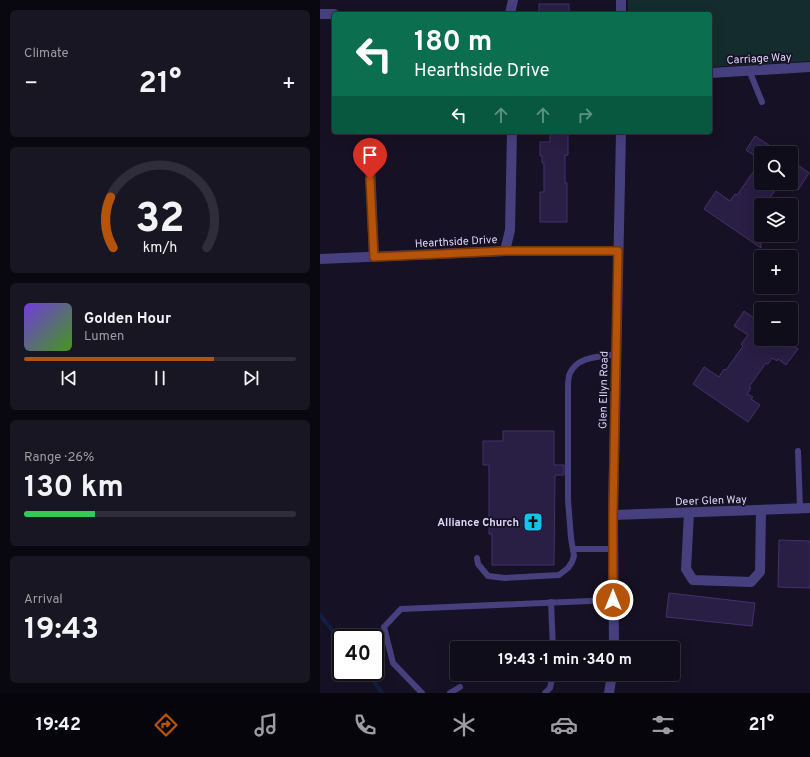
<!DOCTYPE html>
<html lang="en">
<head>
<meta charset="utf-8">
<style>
	:root { --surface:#100d1b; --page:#191624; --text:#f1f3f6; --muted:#9c9ca3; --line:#302d3a; --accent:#b45309 }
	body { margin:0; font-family:Overpass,sans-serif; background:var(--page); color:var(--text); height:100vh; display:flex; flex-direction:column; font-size:15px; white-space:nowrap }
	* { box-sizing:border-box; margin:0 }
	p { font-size:13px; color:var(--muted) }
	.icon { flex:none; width:22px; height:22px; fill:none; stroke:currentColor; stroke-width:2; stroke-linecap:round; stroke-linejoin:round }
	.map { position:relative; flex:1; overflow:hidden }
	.panel { display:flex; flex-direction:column; gap:10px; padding:10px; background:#09070f; width:320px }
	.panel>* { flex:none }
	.hud { position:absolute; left:12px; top:12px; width:380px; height:122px; border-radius:4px; box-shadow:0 4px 16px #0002,0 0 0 1px var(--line); background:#0b6e4f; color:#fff; overflow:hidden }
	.tools { position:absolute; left:434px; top:146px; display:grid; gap:8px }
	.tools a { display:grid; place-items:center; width:44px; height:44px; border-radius:4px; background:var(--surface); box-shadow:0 4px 16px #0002,0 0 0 1px var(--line); font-size:20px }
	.speed { position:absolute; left:12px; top:629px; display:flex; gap:8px; font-size:20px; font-weight:700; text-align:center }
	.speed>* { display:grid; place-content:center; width:52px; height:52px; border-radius:50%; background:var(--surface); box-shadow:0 4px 16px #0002,0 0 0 1px var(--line); line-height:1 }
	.speed .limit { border:2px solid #111; border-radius:6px; background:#fff; color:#111 }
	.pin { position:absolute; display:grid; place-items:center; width:34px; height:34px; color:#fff; margin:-41px -17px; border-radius:50% 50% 50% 0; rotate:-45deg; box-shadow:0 0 4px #0007 }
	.pin .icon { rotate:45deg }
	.me { position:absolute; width:44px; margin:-22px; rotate:0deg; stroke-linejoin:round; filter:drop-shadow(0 0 3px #0008) }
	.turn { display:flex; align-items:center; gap:14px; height:84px; padding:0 16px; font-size:18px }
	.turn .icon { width:52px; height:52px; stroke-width:2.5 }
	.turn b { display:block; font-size:28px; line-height:34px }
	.lanes { display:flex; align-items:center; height:38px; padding:0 16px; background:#0003; justify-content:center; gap:20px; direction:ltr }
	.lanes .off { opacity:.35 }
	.big { font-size:30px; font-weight:700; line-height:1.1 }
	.panel .tile { flex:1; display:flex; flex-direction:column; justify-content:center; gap:6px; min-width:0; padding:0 14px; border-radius:6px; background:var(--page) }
	.panel .dial { align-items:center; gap:0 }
	.dial svg { height:104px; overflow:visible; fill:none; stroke:var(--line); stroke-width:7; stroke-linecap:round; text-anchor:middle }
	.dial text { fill:var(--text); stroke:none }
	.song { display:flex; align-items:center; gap:12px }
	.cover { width:48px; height:48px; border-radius:6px; background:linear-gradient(135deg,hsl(260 70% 55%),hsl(100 70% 35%)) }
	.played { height:4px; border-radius:2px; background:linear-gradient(90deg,var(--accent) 70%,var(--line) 70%) }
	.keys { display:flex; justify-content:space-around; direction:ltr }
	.heat { display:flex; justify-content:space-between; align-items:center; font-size:22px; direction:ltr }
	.charge { height:6px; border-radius:3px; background:linear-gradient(90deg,#34c759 26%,var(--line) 0) }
	.trip { position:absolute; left:130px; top:641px; width:230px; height:40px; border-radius:4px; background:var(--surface); box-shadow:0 4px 16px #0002,0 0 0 1px var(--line); font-weight:700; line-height:40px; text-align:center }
	.menu { display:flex; height:64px; justify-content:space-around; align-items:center; background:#06050b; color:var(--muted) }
	.menu .icon { width:28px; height:28px }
	.menu .on { color:var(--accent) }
	.menu b { font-size:18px; color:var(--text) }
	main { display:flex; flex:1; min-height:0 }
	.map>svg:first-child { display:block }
	.green { fill:#142c2d }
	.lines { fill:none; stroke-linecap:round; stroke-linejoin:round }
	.stream { stroke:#101f43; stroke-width:4 }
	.building { fill:#291e43; stroke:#43326d }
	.service { stroke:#47407f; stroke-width:6 }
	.minor { stroke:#47407f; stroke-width:10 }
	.tertiary { stroke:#47407f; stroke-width:10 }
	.route-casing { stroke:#753606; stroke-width:10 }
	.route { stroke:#b45309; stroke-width:7 }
	.labels { text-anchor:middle; stroke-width:3.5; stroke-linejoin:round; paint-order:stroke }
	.street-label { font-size:11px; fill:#ded7fc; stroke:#161124 }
	.poi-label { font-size:11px; font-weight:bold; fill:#ded7fc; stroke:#161124; text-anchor:end }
</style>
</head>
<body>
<main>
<section class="panel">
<div class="tile"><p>Climate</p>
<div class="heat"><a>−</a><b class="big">21°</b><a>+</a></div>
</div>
<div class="tile dial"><svg viewBox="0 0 100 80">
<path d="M14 69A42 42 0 1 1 86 69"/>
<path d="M14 69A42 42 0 0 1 12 30" stroke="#b45309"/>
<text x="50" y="56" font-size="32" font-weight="700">32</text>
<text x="50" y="72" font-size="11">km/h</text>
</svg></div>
<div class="tile">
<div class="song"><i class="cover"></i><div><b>Golden Hour</b><p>Lumen</p></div></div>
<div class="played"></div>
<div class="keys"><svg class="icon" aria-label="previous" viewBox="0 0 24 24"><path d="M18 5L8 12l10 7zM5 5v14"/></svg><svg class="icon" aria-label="pause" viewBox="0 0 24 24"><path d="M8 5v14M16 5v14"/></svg><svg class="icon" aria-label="next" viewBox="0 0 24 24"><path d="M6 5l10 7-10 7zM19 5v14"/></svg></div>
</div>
<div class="tile"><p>Range · 26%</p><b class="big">130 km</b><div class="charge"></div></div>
<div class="tile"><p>Arrival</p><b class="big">19:43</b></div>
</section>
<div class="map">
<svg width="490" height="693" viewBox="0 0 490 693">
	<rect width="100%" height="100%" fill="#161124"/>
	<polygon class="green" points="308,0 490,0 490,61 390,67 390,14 308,14"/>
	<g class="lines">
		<g class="stream">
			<polyline points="0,615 21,641"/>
			<polyline points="47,672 62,693"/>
		</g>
	</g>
	<g class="building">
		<rect x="219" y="4" width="30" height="10"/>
		<polygon points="230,132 248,132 248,155 245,155 245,183 247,183 247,222 220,222 220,192 224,192 224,163 222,163 222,156 220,156 220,142 230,142"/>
		<polygon points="435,136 461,153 441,153 441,160 426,150"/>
		<polygon points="471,160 489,173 478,190 471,185"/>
		<polygon points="441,161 441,183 460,183 445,205 441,205 441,248 384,209 396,191 410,201 415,194 417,195"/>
		<polygon points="424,311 441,323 441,339 464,339 478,349 466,365 458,359 457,361 452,358 448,364 446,363 429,387 431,388 427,394 433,397 431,399 440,405 428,422 373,384 384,367 399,377 404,369 406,370 423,346 421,344 428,335 414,326"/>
		<polygon points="183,431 234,431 234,465 244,465 244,475 235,475 234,565 172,565 172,534 169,534 169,465 163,465 163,441 183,441"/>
		<polygon points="459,540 490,541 490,588 458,587"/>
		<polygon points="349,593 435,603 432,626 346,617"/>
	</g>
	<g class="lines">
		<g class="service">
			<polyline points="429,70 442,102"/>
			<polyline points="478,451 480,509"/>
			<polyline points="254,549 293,549"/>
			<path d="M157,558L158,564L168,576L185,578L239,575L248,568L252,562L254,556L251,538L248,500V389C248,384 248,377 250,373C258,356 280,357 296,354"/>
			<polyline points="231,602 233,648"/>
			<polyline points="102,693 73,663 64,627 81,609 293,600"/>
			<polyline points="130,693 140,687"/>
			<polyline points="225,693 230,688 233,674"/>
		</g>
		<g class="minor">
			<polyline points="0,14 14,14"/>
			<polyline points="190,14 193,0"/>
			<polyline points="390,73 490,67"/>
			<polyline points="50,164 54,257"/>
			<polyline points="185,251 190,230 192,132"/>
			<polyline points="0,259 185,251 298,251"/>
			<polyline points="369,513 366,569 373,580 431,582 440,572 441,510"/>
			<polyline points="293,515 490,508"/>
		</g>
		<g class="tertiary">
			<polyline points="301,0 301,14"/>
			<polyline points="294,648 293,515 301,132"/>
			<polyline points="289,693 292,674"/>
		</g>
	</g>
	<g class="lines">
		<defs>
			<polyline id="route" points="50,179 54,257 185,251 298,251 293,515 293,600"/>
		</defs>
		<use href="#route" class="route-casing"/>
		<use href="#route" class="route"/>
	</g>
	<defs>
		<symbol id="church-square" viewBox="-11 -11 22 22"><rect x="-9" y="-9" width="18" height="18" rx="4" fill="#14c3eb" stroke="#161124"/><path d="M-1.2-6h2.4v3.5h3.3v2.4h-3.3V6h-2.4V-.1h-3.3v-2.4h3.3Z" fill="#111"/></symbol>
	</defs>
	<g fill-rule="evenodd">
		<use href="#church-square" x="202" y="511" width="22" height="22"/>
	</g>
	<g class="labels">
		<g class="street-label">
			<text transform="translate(439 58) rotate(-3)" y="4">Carriage Way</text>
			<text transform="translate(136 241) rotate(-3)" y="4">Hearthside Drive</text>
			<text transform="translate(283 390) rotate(-89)" y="4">Glen Ellyn Road</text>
			<text transform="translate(391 500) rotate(-2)" y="4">Deer Glen Way</text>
		</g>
		<g class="poi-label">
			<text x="199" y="526">Alliance Church</text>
		</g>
	</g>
</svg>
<div class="tools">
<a><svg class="icon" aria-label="search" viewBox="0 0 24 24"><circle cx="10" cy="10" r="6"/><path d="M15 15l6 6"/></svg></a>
<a><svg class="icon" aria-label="layers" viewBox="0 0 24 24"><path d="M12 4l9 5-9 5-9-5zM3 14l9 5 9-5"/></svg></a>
<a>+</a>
<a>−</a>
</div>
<div class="speed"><div class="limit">40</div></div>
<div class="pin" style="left:50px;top:179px;background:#d93025"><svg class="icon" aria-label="arrive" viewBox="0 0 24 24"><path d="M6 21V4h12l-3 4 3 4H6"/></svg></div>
<svg class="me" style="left:293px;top:600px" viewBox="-20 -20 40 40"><circle r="17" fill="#b45309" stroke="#fff" stroke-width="3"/><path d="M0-11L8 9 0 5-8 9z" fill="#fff"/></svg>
<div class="trip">19:43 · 1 min · 340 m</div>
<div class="hud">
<div class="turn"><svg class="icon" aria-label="left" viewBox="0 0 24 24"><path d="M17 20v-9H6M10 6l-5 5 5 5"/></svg><div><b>180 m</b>Hearthside Drive</div></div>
<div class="lanes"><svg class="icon" aria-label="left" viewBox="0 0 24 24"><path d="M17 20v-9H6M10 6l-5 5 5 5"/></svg><svg class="icon off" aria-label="ahead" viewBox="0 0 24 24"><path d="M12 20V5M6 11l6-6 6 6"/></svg><svg class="icon off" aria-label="ahead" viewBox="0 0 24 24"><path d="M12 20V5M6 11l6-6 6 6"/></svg><svg class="icon off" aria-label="right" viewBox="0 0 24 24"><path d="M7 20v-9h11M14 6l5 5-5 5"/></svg></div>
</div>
</div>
</main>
<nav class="menu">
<b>19:42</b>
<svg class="icon on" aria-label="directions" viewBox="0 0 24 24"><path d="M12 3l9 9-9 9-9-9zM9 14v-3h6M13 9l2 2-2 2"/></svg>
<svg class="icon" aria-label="music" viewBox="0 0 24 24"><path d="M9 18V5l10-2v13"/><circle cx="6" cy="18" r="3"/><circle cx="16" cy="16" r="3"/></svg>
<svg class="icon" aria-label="phone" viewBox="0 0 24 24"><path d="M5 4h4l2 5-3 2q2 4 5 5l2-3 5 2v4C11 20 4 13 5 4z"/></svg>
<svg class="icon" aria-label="climate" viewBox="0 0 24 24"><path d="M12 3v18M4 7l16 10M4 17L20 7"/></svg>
<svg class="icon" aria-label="car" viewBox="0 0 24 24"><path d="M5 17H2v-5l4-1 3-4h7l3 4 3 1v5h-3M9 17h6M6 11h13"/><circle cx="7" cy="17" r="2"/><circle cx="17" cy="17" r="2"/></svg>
<svg class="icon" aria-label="filters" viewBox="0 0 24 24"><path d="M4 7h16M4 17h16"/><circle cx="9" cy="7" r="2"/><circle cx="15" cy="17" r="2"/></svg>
<b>21°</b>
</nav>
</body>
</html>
